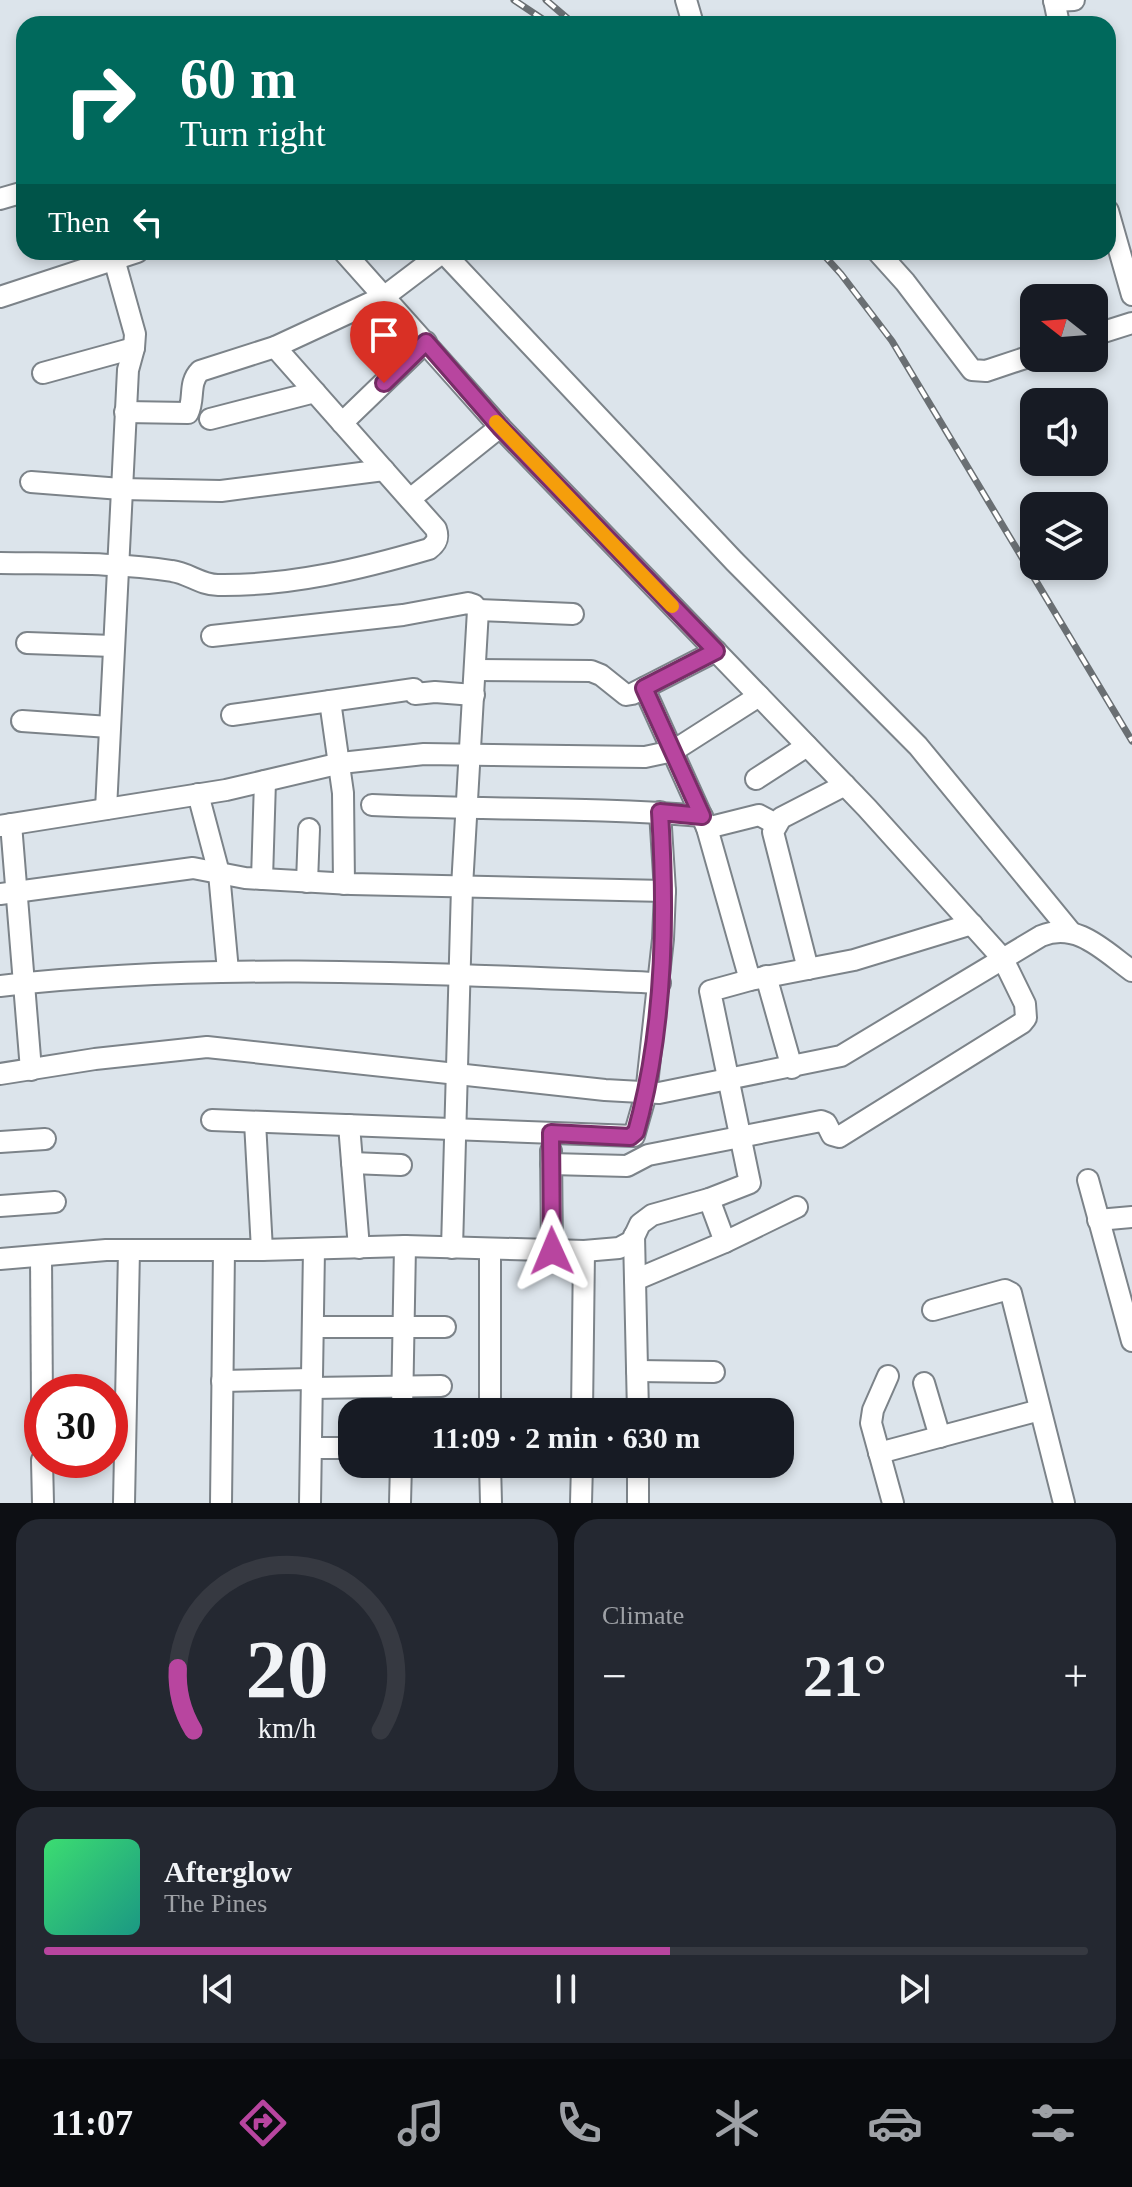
<!DOCTYPE html>
<html lang="en">
<head>
<meta charset="utf-8">
<style>
	:root { --surface:#171b24; --page:#242831; --text:#f1f3f6; --muted:#9ea1a6; --line:#363941; --accent:#b8459f }
	body { margin:0; font-family:Georgia,serif; background:var(--page); color:var(--text); height:100vh; display:flex; flex-direction:column; font-size:30px; white-space:nowrap }
	* { box-sizing:border-box; margin:0 }
	p { font-size:26px; color:var(--muted) }
	.icon { flex:none; width:44px; height:44px; fill:none; stroke:currentColor; stroke-width:2; stroke-linecap:round; stroke-linejoin:round }
	.map { position:relative; height:1503px; overflow:hidden }
	.drawer { display:flex; flex-direction:column; gap:16px; padding:16px; background:#0d0f14; flex:1 }
	.drawer>* { flex:none }
	.hud { position:absolute; left:16px; top:16px; width:1100px; height:244px; border-radius:24px; box-shadow:0 4px 12px #0003; background:#00695c; color:#fff; overflow:hidden }
	.needle { width:52px; rotate:287deg }
	.tools { position:absolute; left:1020px; top:284px; display:grid; gap:16px }
	.tools a { display:grid; place-items:center; width:88px; height:88px; border-radius:16px; background:var(--surface); box-shadow:0 4px 12px #0003; font-size:40px }
	.speed { position:absolute; left:24px; top:1374px; display:flex; gap:16px; font-size:40px; font-weight:700; text-align:center }
	.speed>* { display:grid; place-content:center; width:104px; height:104px; border-radius:50%; background:var(--surface); box-shadow:0 4px 12px #0003; line-height:1 }
	.speed .limit { border:12px solid #d22; background:#fff; color:#111 }
	.pin { position:absolute; display:grid; place-items:center; width:68px; height:68px; color:#fff; margin:-82px -34px; border-radius:50% 50% 50% 0; rotate:-45deg; box-shadow:0 0 8px #0007 }
	.pin .icon { rotate:45deg }
	.me { position:absolute; width:88px; margin:-44px; rotate:359deg; stroke-linejoin:round; filter:drop-shadow(0 0 6px #0008) }
	.turn { display:flex; align-items:center; gap:28px; height:168px; padding:0 32px; font-size:36px }
	.turn .icon { width:104px; height:104px; stroke-width:2.5 }
	.turn b { display:block; font-size:56px; line-height:68px }
	.then { display:flex; align-items:center; height:76px; padding:0 32px; background:#0003; gap:16px; font-size:30px }
	.big { font-size:60px; font-weight:600; line-height:1.1 }
	.drawer .card { flex:1; display:flex; flex-direction:column; justify-content:center; gap:12px; min-width:0; padding:0 28px; border-radius:24px; background:var(--page) }
	.drawer .dial { align-items:center; gap:0 }
	.dial svg { height:208px; overflow:visible; fill:none; stroke:var(--line); stroke-width:7; stroke-linecap:round; text-anchor:middle }
	.dial text { fill:var(--text); stroke:none }
	.song { display:flex; align-items:center; gap:24px }
	.cover { width:96px; height:96px; border-radius:12px; background:linear-gradient(135deg,hsl(140 70% 55%),hsl(170 70% 35%)) }
	.played { height:8px; border-radius:4px; background:linear-gradient(90deg,var(--accent) 60%,var(--line) 60%) }
	.keys { display:flex; justify-content:space-around; direction:ltr }
	.heat { display:flex; justify-content:space-between; align-items:center; font-size:44px; direction:ltr }
	.drawer .tiles { flex:1; display:grid; gap:16px; grid-template-columns:1fr 1fr }
	.card:last-child { grid-column:span 2 }
	.trip { position:absolute; left:338px; top:1398px; width:456px; height:80px; border-radius:24px; background:var(--surface); box-shadow:0 4px 12px #0003; font-weight:600; line-height:80px; text-align:center }
	.tab-bar { display:flex; height:128px; justify-content:space-around; align-items:center; background:#090b0e; color:var(--muted) }
	.tab-bar .icon { width:56px; height:56px }
	.tab-bar .current { color:var(--accent) }
	.tab-bar b { font-size:36px; color:var(--text) }
	.map>svg:first-child { display:block }
	.lines { fill:none; stroke-linecap:round; stroke-linejoin:round }
	.minor-casing { stroke:#7c8389; stroke-width:24 }
	.minor { stroke:#fff; stroke-width:20 }
	.rail-casing { stroke:#6a6f73; stroke-width:7 }
	.rail { stroke:#fff; stroke-width:4; stroke-dasharray:12; stroke-linecap:butt }
	.route-casing { stroke:#782d67; stroke-width:20 }
	.route { stroke:#b8459f; stroke-width:14 }
	.slow { stroke:#f59e0b; stroke-width:14 }
</style>
</head>
<body>
<div class="map">
<svg width="1132" height="1503" viewBox="0 0 1132 1503">
	<rect width="100%" height="100%" fill="#dce4eb"/>
	<g class="lines">
		<defs>
			<g id="minor">
				<polyline points="686,0 693,24"/>
				<polyline points="1054,0 1059,24"/>
				<polyline points="1054,1 1074,0"/>
				<polyline points="0,199 24,192"/>
				<polyline points="1108,211 1132,295"/>
				<polyline points="344,252 500,427 867,808 1003,959 1025,1004 1026,1018 1022,1023 839,1137 832,1135 826,1123 821,1121 648,1155 627,1166 551,1164"/>
				<polyline points="443,252 734,561 918,746 1070,931"/>
				<polyline points="878,252 905,282 972,370 986,371 1034,355"/>
				<polyline points="0,297 137,252"/>
				<polyline points="1094,335 1132,323"/>
				<polyline points="43,373 134,348"/>
				<path d="M125,412L188,413C195,399 188,383 200,371L275,347L385,296L443,252"/>
				<polyline points="210,419 315,392"/>
				<polyline points="342,423 426,342"/>
				<polyline points="31,482 121,489 221,491 384,470"/>
				<polyline points="410,499 500,427"/>
				<path d="M0,563C57,564 116,562 172,571C188,573 201,585 218,585C290,586 361,569 429,549C437,543 439,538 436,529L275,347"/>
				<polyline points="478,610 573,614"/>
				<polyline points="212,636 403,615 468,603 474,605 478,610 462,887 452,1248"/>
				<polyline points="27,643 113,646"/>
				<polyline points="476,670 591,671 601,675 626,695 632,694 716,651"/>
				<polyline points="644,688 707,828 750,980"/>
				<polyline points="415,694 435,692 474,695"/>
				<polyline points="330,701 343,793 344,884"/>
				<polyline points="232,715 414,689"/>
				<polyline points="22,721 109,727"/>
				<polyline points="756,779 807,746"/>
				<polyline points="198,794 219,873 228,971"/>
				<path d="M372,805C482,810 592,807 702,816"/>
				<polyline points="106,809 128,370 134,348 135,334 114,259"/>
				<polyline points="11,824 31,1070"/>
				<polyline points="0,826 226,790 341,763 424,754 645,757 673,751 759,696"/>
				<polyline points="707,828 759,815 776,824"/>
				<polyline points="262,879 265,781"/>
				<polyline points="307,882 309,829"/>
				<polyline points="0,894 193,868 245,878 351,884 665,891"/>
				<polyline points="808,969 773,832 781,818 845,785"/>
				<polyline points="766,976 792,1068"/>
				<path d="M0,986C219,961 440,974 660,983"/>
				<path d="M0,1074L95,1059L207,1047L605,1090L659,1093L841,1056L1041,936C1077,921 1104,951 1132,971"/>
				<polyline points="212,1120 634,1136 646,1094 663,939 665,891 660,812"/>
				<polyline points="255,1122 262,1250"/>
				<polyline points="349,1125 359,1248"/>
				<polyline points="0,1142 45,1139"/>
				<polyline points="551,1151 552,1251"/>
				<polyline points="352,1163 401,1165"/>
				<polyline points="1088,1180 1132,1341"/>
				<polyline points="709,1199 725,1242"/>
				<polyline points="0,1206 55,1202"/>
				<polyline points="1098,1220 1132,1217"/>
				<polyline points="634,1236 638,1412"/>
				<polyline points="490,1250 490,1412"/>
				<polyline points="41,1256 42,1404"/>
				<polyline points="0,1259 106,1250 262,1250 405,1246 584,1251 619,1248 632,1241 640,1224 652,1215 709,1199 750,1183 710,991 750,980 854,960 972,924"/>
				<polyline points="635,1280 725,1242 797,1207"/>
				<polyline points="933,1310 1005,1290 1011,1293 1064,1503"/>
				<polyline points="313,1327 445,1327"/>
				<polyline points="637,1371 714,1372"/>
				<polyline points="888,1376 873,1410 871,1423 893,1503"/>
				<polyline points="222,1381 311,1379"/>
				<polyline points="924,1383 940,1437"/>
				<polyline points="312,1388 441,1386"/>
				<polyline points="402,1412 405,1246"/>
				<polyline points="582,1412 584,1251"/>
				<polyline points="311,1448 352,1448"/>
				<polyline points="879,1453 1040,1410"/>
				<polyline points="42,1460 43,1503"/>
				<polyline points="490,1464 491,1503"/>
				<polyline points="124,1503 129,1250"/>
				<polyline points="221,1503 224,1250"/>
				<polyline points="310,1503 314,1249"/>
				<polyline points="400,1503 401,1464"/>
				<polyline points="581,1503 582,1464"/>
				<polyline points="638,1503 638,1464"/>
			</g>
		</defs>
		<use href="#minor" class="minor-casing"/>
		<use href="#minor" class="minor"/>
		<defs>
			<g id="rail">
				<polyline points="514,0 550,24"/>
				<polyline points="546,0 574,24"/>
				<polyline points="821,252 841,274 892,341 1132,741"/>
			</g>
		</defs>
		<use href="#rail" class="rail-casing"/>
		<use href="#rail" class="rail"/>
	</g>
	<g class="lines">
		<defs>
			<path id="route" d="M384,383L426,342L500,427L716,651L644,688L702,816L660,812C666,912 665,1015 641,1113L636,1132L630,1137L551,1133L552,1251"/>
		</defs>
		<use href="#route" class="route-casing"/>
		<use href="#route" class="route"/>
		<polyline class="slow" points="496,422 672,606"/>
	</g>
</svg>
<div class="tools">
<a><svg class="needle" viewBox="-14 -14 28 28"><path d="M0-13l5 13h-10z" fill="#e53935"/><path d="M0 13l5-13h-10z" fill="#9ea1a6"/></svg></a>
<a><svg class="icon" aria-label="sound" viewBox="0 0 24 24"><path d="M4 9h4l5-4v14l-5-4H4zM17 9q2 3 0 6"/></svg></a>
<a><svg class="icon" aria-label="layers" viewBox="0 0 24 24"><path d="M12 4l9 5-9 5-9-5zM3 14l9 5 9-5"/></svg></a>
</div>
<div class="speed"><div class="limit">30</div></div>
<div class="pin" style="left:384px;top:383px;background:#d93025"><svg class="icon" aria-label="arrive" viewBox="0 0 24 24"><path d="M6 21V4h12l-3 4 3 4H6"/></svg></div>
<svg class="me" style="left:552px;top:1251px" viewBox="-20 -20 40 40"><path d="M0-17L14 15 0 8-14 15z" fill="#b8459f" stroke="#fff" stroke-width="4"/></svg>
<div class="trip">11:09 · 2 min · 630 m</div>
<div class="hud">
<div class="turn"><svg class="icon" aria-label="right" viewBox="0 0 24 24"><path d="M7 20v-9h11M14 6l5 5-5 5"/></svg><div><b>60 m</b>Turn right</div></div>
<div class="then">Then<svg class="icon" aria-label="left" viewBox="0 0 24 24"><path d="M17 20v-9H6M10 6l-5 5 5 5"/></svg></div>
</div>
</div>
<section class="drawer">
<div class="tiles">
<div class="card dial"><svg viewBox="0 0 100 80">
<path d="M14 69A42 42 0 1 1 86 69"/>
<path d="M14 69A42 42 0 0 1 8 45" stroke="#b8459f"/>
<text x="50" y="56" font-size="32" font-weight="700">20</text>
<text x="50" y="72" font-size="11">km/h</text>
</svg></div>
<div class="card"><p>Climate</p>
<div class="heat"><a>−</a><b class="big">21°</b><a>+</a></div>
</div>
<div class="card">
<div class="song"><i class="cover"></i><div><b>Afterglow</b><p>The Pines</p></div></div>
<div class="played"></div>
<div class="keys"><svg class="icon" aria-label="previous" viewBox="0 0 24 24"><path d="M18 5L8 12l10 7zM5 5v14"/></svg><svg class="icon" aria-label="pause" viewBox="0 0 24 24"><path d="M8 5v14M16 5v14"/></svg><svg class="icon" aria-label="next" viewBox="0 0 24 24"><path d="M6 5l10 7-10 7zM19 5v14"/></svg></div>
</div>
</div>
</section>
<nav class="tab-bar">
<b>11:07</b>
<svg class="icon current" aria-label="directions" viewBox="0 0 24 24"><path d="M12 3l9 9-9 9-9-9zM9 14v-3h6M13 9l2 2-2 2"/></svg>
<svg class="icon" aria-label="music" viewBox="0 0 24 24"><path d="M9 18V5l10-2v13"/><circle cx="6" cy="18" r="3"/><circle cx="16" cy="16" r="3"/></svg>
<svg class="icon" aria-label="phone" viewBox="0 0 24 24"><path d="M5 4h4l2 5-3 2q2 4 5 5l2-3 5 2v4C11 20 4 13 5 4z"/></svg>
<svg class="icon" aria-label="climate" viewBox="0 0 24 24"><path d="M12 3v18M4 7l16 10M4 17L20 7"/></svg>
<svg class="icon" aria-label="car" viewBox="0 0 24 24"><path d="M5 17H2v-5l4-1 3-4h7l3 4 3 1v5h-3M9 17h6M6 11h13"/><circle cx="7" cy="17" r="2"/><circle cx="17" cy="17" r="2"/></svg>
<svg class="icon" aria-label="filters" viewBox="0 0 24 24"><path d="M4 7h16M4 17h16"/><circle cx="9" cy="7" r="2"/><circle cx="15" cy="17" r="2"/></svg>
</nav>
</body>
</html>
